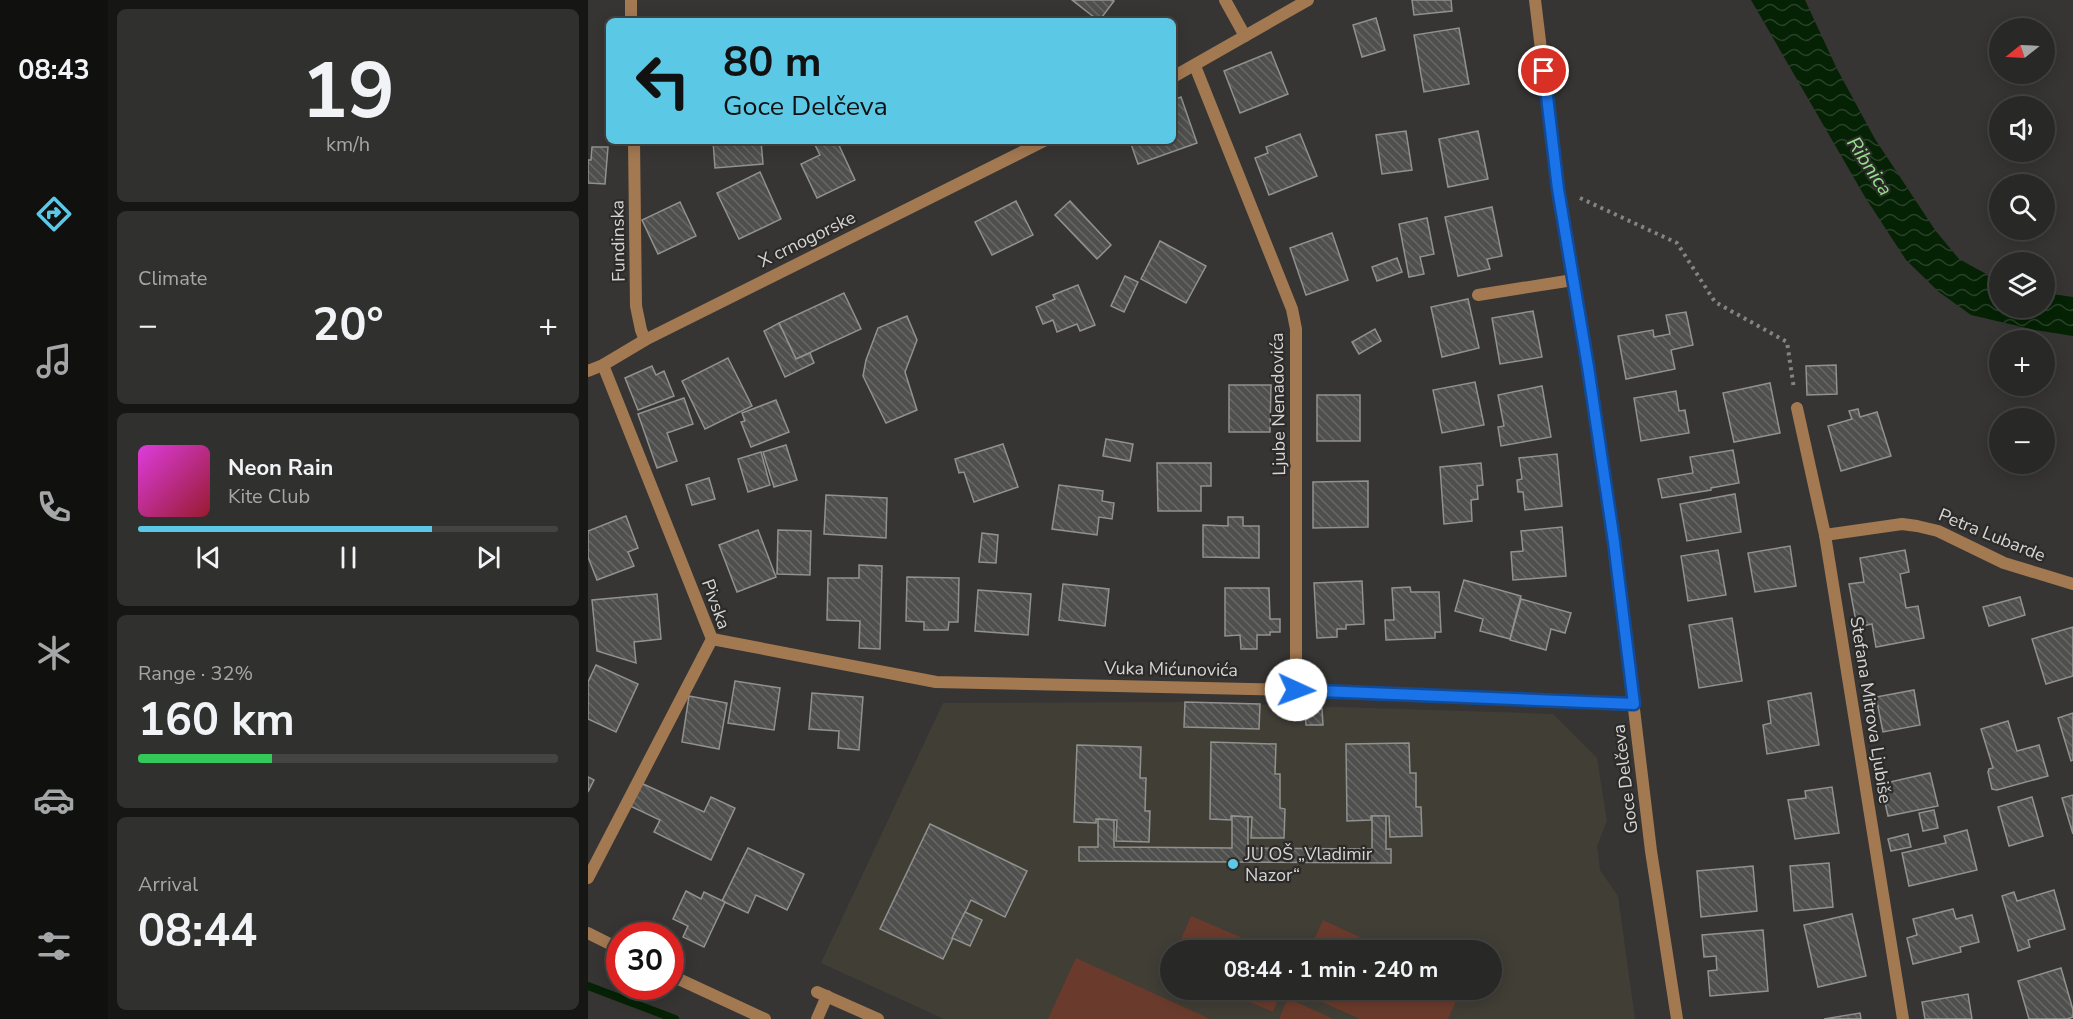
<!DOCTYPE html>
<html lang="en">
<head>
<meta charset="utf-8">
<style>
	:root { --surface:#282826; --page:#30302e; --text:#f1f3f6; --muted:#a5a6a7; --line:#444443; --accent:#5bc8e6 }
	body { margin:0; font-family:"Nunito Sans",sans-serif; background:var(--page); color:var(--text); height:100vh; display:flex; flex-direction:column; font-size:22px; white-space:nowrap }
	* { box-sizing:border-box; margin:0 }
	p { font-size:20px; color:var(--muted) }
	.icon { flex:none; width:33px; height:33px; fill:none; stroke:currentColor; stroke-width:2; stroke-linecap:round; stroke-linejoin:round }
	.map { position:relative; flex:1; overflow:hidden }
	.drawer { display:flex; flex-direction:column; gap:9px; padding:9px; background:#161615; width:480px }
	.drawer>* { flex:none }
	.guide { position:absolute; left:18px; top:18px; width:570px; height:126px; border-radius:9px; box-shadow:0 3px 15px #0003,0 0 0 2px var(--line); background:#5bc8e6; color:#111; overflow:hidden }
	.needle { width:39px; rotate:252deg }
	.buttons { position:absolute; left:1401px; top:18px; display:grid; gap:12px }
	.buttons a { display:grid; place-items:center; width:66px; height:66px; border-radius:50%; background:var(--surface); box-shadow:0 3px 15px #0003,0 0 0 2px var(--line); font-size:30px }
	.speed { position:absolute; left:18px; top:922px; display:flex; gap:12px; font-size:30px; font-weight:700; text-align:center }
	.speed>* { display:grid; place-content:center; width:78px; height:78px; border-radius:50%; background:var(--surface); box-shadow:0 3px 15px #0003,0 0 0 2px var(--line); line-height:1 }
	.speed .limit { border:9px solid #d22; background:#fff; color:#111 }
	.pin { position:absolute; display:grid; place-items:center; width:51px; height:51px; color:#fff; margin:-26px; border:3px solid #fff; border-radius:50%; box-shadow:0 2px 6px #0007 }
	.me { position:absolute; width:66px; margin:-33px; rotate:92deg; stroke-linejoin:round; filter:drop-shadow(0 0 4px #0008) }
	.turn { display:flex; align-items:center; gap:21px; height:126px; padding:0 18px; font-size:27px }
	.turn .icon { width:78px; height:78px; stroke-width:2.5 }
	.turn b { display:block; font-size:42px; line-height:51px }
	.big { font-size:45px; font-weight:700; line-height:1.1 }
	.drawer .tile { flex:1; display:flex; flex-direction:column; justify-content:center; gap:9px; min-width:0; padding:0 21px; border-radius:9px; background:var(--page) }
	.drawer .dial { align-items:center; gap:0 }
	.dial b { font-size:78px; line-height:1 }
	.song { display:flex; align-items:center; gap:18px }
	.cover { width:72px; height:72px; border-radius:9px; background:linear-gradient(135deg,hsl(300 70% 55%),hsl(350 70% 35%)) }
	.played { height:6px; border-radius:3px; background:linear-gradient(90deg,var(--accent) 70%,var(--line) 70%) }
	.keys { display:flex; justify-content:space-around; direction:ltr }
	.heat { display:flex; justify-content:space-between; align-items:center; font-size:33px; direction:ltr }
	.charge { height:9px; border-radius:4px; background:linear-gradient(90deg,#34c759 32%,var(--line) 0) }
	.trip { position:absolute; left:572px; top:940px; width:342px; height:60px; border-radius:30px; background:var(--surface); box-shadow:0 3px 15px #0003,0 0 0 2px var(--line); font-weight:700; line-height:60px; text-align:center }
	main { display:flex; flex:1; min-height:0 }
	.tab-bar { display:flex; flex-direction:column; width:108px; justify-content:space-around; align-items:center; background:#10100f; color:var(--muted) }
	.tab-bar .icon { width:42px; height:42px }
	.tab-bar .on { color:var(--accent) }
	.tab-bar b { font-size:27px; color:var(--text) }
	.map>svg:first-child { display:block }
	.built { fill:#413e36; fill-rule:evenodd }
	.garden { fill:#6a3b2c }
	.water { fill:url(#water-waves) }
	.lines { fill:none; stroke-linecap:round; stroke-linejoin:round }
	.stream { stroke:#052204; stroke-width:8 }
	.building { fill:url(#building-back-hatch); stroke:#91928f; stroke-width:1.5 }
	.path { stroke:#848482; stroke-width:4; stroke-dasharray:3 4.5; stroke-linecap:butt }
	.service { stroke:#a37952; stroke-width:12 }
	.minor { stroke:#a37952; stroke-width:12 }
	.route-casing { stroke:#114b97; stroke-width:15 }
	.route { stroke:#1a73e8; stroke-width:10 }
	.poi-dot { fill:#5bc8e6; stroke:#2c2b29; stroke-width:2 }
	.labels { text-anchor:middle; stroke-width:4.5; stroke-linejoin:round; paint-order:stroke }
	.street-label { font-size:18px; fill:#d5d5d4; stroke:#2c2b29 }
	.poi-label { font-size:18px; fill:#d5d5d4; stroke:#2c2b29; text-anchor:start }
	.water-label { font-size:20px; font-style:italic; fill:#94df8b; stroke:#2c2b29 }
</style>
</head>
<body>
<main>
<nav class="tab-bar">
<b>08:43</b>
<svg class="icon on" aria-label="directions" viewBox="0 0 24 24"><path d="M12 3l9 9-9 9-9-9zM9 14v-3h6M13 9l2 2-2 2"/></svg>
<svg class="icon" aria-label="music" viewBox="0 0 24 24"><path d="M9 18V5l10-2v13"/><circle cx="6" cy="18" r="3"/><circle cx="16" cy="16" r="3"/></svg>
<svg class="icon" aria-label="phone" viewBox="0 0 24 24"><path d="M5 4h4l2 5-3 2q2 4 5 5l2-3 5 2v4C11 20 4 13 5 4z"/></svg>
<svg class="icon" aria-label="climate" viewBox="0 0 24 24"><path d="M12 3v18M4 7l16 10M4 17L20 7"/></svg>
<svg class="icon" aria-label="car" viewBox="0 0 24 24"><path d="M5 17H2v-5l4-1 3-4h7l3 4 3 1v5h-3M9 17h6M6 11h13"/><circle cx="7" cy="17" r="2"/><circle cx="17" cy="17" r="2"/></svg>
<svg class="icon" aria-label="filters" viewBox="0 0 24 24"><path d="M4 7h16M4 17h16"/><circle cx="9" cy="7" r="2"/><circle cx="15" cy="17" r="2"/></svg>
</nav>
<section class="drawer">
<div class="tile dial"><b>19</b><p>km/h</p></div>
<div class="tile"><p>Climate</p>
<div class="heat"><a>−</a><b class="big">20°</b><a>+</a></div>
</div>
<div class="tile">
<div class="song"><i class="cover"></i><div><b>Neon Rain</b><p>Kite Club</p></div></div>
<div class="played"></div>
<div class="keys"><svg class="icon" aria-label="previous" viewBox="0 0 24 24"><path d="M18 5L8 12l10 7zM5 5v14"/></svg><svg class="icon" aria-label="pause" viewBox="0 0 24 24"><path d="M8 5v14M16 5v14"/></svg><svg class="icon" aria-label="next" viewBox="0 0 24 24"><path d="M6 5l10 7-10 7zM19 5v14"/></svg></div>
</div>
<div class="tile"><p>Range · 32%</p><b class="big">160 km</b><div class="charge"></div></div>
<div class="tile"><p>Arrival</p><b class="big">08:44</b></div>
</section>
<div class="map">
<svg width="1485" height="1019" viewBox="0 0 1485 1019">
	<defs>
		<pattern id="water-waves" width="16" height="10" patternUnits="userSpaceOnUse" patternTransform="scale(1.5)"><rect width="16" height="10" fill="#052204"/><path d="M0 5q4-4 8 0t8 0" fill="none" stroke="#294128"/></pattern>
		<pattern id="building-back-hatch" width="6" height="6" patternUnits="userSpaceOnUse" patternTransform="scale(1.5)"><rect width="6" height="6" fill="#4f4f4d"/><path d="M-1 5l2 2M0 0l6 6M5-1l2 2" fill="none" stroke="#676766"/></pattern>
	</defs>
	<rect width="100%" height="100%" fill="#363533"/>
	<path class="built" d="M597,702L965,714L1009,758L1019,821L1009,846L1012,870L1030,896L1047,1019H356L233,963L355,703ZM582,951H903V990H582Z"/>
	<g class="garden">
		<polygon points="603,916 685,951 588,951"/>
		<polygon points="735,920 802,951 721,951"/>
		<polygon points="488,958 622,1019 460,1019"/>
		<polygon points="634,990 694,990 685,1012"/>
		<polygon points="707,990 873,990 860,1019 772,1019"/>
		<polygon points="700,998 745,1019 691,1019"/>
	</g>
	<polygon class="water" points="1163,0 1217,0 1249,69 1287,139 1347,230 1371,259 1400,275 1411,280 1412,308 1456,308 1457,293 1485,297 1485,336 1447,330 1383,315 1351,292 1318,260 1277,197"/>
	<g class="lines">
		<polyline class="stream" points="0,986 87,1019"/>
	</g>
	<g class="building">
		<polygon points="484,0 524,0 526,1 511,21"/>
		<polygon points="824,0 863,0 864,11 826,15"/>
		<polygon points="788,18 797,50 774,57 765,25"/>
		<polygon points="871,28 881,84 836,92 826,35"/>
		<polygon points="683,52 700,94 652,113 636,71"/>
		<polygon points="593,97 609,143 550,164 542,141 585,141 585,100"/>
		<polygon points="818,131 824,170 794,174 788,135"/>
		<polygon points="890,131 900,179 860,187 851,139"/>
		<polygon points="712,134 729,176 681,195 667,158 680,153 678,147"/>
		<polygon points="125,141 173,141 175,164 127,168"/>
		<polygon points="235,141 249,141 267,180 229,198 213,164 232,155 227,145"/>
		<polygon points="4,147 20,147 17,184 0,183 0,160 3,160"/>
		<polygon points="172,172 193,219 151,239 129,193"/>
		<polygon points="428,201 445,235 404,255 387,222"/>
		<polygon points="482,201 523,245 509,259 467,215"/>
		<polygon points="92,202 108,236 70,254 54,220"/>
		<polygon points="904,207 914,256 899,259 902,269 870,276 857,217"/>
		<polygon points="839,218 846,254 832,257 836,274 821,277 811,224"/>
		<polygon points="744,233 760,280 718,295 702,248"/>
		<polygon points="572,241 618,266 598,303 553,279"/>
		<polygon points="809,258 814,272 789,281 784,267"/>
		<polygon points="537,276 550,282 536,312 523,306"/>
		<polygon points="490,285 507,325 492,331 489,324 469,332 465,320 455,324 448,307 467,299 465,295"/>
		<polygon points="256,293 273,329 208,359 191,323"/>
		<polygon points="880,299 891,348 854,357 843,307"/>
		<polygon points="945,311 954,357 912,364 904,318"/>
		<polygon points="1098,312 1105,345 1083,350 1087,369 1038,379 1030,336 1065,330 1066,337 1082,334 1078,315"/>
		<polygon points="319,316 329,340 317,372 329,410 298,423 275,376 278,360 290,328"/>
		<polygon points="191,323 208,359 222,353 226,363 197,377 176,331"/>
		<polygon points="787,329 793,341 771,354 764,342"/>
		<polygon points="140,358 164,406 117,429 94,381"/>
		<polygon points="1248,365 1249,394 1219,395 1218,366"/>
		<polygon points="64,366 68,375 76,371 86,396 50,410 37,378"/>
		<polygon points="887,382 896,425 854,433 845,390"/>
		<polygon points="1182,383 1192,433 1146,442 1135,393"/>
		<polygon points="641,385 683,385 682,432 641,432"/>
		<polygon points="954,386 963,437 913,446 910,427 916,426 910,395"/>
		<polygon points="1088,391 1091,411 1097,410 1101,433 1053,441 1046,398"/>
		<rect x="729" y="395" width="43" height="46"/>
		<polygon points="96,398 105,424 79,433 89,461 69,468 50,414"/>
		<polygon points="188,400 201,432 163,447 153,422 157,421 154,413"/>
		<polygon points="1270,409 1272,417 1289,412 1303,456 1253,471 1240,426 1264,419 1261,411"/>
		<polygon points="518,439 545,444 542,461 515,456"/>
		<polygon points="415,444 430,487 386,502 376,472 371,473 367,459"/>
		<polygon points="198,445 209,480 186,487 175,452"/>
		<polygon points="1145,450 1151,483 1123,488 1123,490 1074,498 1070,479 1105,473 1102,457"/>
		<polygon points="173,452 182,485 160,492 150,459"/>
		<polygon points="969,454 974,506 937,510 935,492 930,492 929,480 934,479 931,458"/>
		<polygon points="569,463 623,463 623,486 613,486 613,511 570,511"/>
		<polygon points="893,463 895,485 889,486 890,499 883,500 884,521 856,524 852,467"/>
		<polygon points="121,478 127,499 104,505 98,485"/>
		<polygon points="780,481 780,527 725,528 725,482"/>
		<polygon points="471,485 515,491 514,501 526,503 524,519 511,517 509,535 464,529"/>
		<polygon points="1147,494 1153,532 1099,541 1092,504"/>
		<polygon points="238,495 299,498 298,538 236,534"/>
		<polygon points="38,516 50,548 40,552 46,566 9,580 0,557 0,531"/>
		<polygon points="640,517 655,517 655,526 671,526 671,558 615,557 615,525 640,526"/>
		<polygon points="974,527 978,576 925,580 923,552 935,551 933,531"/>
		<polygon points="170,530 188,577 149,592 131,545"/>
		<polygon points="190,530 223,531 222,575 189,574"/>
		<polygon points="394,533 410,535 408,563 391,562"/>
		<polygon points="1202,546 1208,586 1167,592 1160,553"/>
		<polygon points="1130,550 1138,595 1100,601 1093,556"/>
		<polygon points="1317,550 1321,572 1312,574 1318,608 1330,606 1336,638 1288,647 1284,624 1269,627 1261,584 1276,582 1272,558"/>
		<polygon points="271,565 294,566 292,649 271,648 272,621 239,620 240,578 271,578"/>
		<polygon points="319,577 371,578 370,622 361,622 360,630 336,630 336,622 318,621"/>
		<polygon points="876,580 933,596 922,639 892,631 895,619 867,611"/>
		<polygon points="774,581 776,624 758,625 758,629 749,629 749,637 729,638 726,583"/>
		<polygon points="475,584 521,589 517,626 471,620"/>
		<polygon points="822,587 823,592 851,592 853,632 847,632 847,638 798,640 797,620 806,620 804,588"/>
		<polygon points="637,588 681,588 682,619 692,619 692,632 682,632 682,635 669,635 669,649 653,649 652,635 637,636"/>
		<polygon points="390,590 443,594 440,635 387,631"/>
		<polygon points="69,594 73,639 46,642 48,663 9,651 4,600"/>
		<polygon points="1432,597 1437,615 1401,626 1395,607"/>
		<polygon points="933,599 983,613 977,633 963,629 958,650 922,640"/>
		<polygon points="1144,618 1154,681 1111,688 1101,625"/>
		<polygon points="1485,627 1485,676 1458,684 1444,639"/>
		<polygon points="8,665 50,684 28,732 0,719 0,682"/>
		<polygon points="147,681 192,688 186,730 140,723"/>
		<polygon points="1326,690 1332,725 1295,732 1288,697"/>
		<polygon points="224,693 275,697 271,750 250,748 251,731 221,729"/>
		<polygon points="1223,693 1231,745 1179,754 1175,725 1183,723 1180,701"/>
		<polygon points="101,696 139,703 131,749 94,742"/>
		<polygon points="597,702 672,704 671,729 596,727"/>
		<polygon points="734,709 735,725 718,725 717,710"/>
		<polygon points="1485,713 1485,760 1483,761 1470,718"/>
		<polygon points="1420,721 1429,751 1451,745 1460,776 1409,790 1404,789 1400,772 1401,769 1405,768 1393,729"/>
		<polygon points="623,742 688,744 687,774 692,774 692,808 697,809 696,838 663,838 664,817 643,816 643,820 622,819"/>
		<polygon points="821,743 822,773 828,773 828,807 833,807 834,836 802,837 801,816 783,816 783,820 759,821 758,744"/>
		<polygon points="489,745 553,747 552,778 558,778 557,811 562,811 561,842 528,841 529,820 508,819 508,823 486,822"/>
		<polygon points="1342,773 1350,806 1300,816 1293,784"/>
		<polygon points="0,777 6,780 0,792"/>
		<polygon points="53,783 116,812 123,797 147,808 123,860 66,832 72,820 42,806"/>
		<polygon points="1244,787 1251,833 1207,839 1200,800 1218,798 1217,791"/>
		<polygon points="1485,795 1485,834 1474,798"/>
		<polygon points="1444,797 1455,836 1421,846 1410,807"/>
		<polygon points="1346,810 1350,828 1335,831 1331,813"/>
		<polygon points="644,816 660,817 660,848 784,849 784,816 798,816 798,849 803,849 803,863 491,861 491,847 510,847 510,819 526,820 526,847 644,848"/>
		<polygon points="342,824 439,871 417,917 383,900 355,959 292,929"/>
		<polygon points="1379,830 1389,870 1321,886 1314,853 1358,843 1356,836"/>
		<polygon points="1320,834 1323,847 1303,851 1300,839"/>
		<polygon points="160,848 216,874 199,910 168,895 160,913 134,901"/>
		<polygon points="1241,863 1245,907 1206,911 1202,866"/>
		<polygon points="1165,866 1169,911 1113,917 1109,871"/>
		<polygon points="1466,890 1477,929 1440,940 1442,947 1430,951 1414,896 1426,892 1429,901"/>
		<polygon points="98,891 113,899 116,892 137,902 116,947 95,937 100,926 85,919"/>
		<polygon points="1365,909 1368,919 1384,915 1391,942 1372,947 1373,952 1325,964 1319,938 1329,935 1325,919"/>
		<polygon points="377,912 394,920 382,946 364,938"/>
		<polygon points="1264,914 1278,976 1230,987 1216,925"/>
		<polygon points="1175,930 1180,991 1122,996 1120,971 1129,970 1128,956 1116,957 1114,935"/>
		<polygon points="1473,968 1485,1010 1485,1017 1479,1019 1441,1019 1430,981"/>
		<polygon points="1380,994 1384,1019 1337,1019 1334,1002"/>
		<polygon points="1272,1013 1273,1019 1236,1019"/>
	</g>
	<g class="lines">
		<polyline class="path" points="992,198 1089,243 1127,302 1199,342 1206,389"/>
		<g class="service">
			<polyline points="890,295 985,280"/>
			<polyline points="229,992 290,1019"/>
			<polyline points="229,1019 239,996"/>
		</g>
		<g class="minor">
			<polyline points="43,0 43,21"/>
			<polyline points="637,0 657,36"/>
			<polyline points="947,0 970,189 1000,367 1026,542 1063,851 1089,1019"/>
			<polyline points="607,66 704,309 708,329 708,690"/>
			<polyline points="585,77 720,0"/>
			<polyline points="46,141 48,306 53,330 57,340"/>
			<polyline points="0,371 15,365 57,340 456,141"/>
			<polyline points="1209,408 1237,535 1315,1019"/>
			<polyline points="1237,535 1314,524 1329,526 1350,531 1416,563 1485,584"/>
			<polyline points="124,639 348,682 708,690 1046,704"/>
			<polyline points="0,878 124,639 15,365"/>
			<polyline points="0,933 32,949"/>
			<polyline points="82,975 177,1019"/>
		</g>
	</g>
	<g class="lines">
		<defs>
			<polyline id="route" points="708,690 1046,704 1026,542 1000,367 970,189 956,71"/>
		</defs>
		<use href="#route" class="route-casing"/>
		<use href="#route" class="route"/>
	</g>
	<circle class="poi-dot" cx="645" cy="864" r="6"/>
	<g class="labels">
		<g class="street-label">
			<text transform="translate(219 239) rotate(-26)" y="6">X crnogorske</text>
			<text transform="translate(30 241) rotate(-91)" y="6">Fundinska</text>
			<text transform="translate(690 404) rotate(-91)" y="6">Ljube Nenadovića</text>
			<text transform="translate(1404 535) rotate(22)" y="6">Petra Lubarde</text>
			<text transform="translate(128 604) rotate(70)" y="6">Pivska</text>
			<text transform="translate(583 669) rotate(1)" y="6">Vuka Mićunovića</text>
			<text transform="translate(1283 710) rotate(81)" y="6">Stefana Mitrova Ljubiše</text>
			<text transform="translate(1037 779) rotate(-97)" y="6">Goce Delčeva</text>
		</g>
		<g class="poi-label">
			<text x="657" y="860">JU OŠ „Vladimir<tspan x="657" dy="21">Nazor“</tspan></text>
		</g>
		<g class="water-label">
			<text transform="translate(1282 166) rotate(57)" y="7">Ribnica</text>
		</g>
	</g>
</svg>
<div class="buttons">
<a><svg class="needle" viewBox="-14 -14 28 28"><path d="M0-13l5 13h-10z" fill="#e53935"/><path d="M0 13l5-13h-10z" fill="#a5a6a7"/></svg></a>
<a><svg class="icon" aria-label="sound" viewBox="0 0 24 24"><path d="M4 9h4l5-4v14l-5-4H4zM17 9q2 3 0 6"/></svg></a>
<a><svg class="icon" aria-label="search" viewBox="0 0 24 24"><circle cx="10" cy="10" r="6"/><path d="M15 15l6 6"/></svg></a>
<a><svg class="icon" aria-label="layers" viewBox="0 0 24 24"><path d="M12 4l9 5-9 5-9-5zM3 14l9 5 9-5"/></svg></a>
<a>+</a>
<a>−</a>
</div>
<div class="speed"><div class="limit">30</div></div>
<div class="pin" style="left:956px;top:71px;background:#d93025"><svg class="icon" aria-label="arrive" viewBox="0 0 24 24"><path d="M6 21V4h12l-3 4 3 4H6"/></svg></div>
<svg class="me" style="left:708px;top:690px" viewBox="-20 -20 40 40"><circle r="19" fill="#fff"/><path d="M0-13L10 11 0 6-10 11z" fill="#1a73e8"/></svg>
<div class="trip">08:44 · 1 min · 240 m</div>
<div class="guide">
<div class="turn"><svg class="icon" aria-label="left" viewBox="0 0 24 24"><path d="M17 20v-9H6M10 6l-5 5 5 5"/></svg><div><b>80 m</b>Goce Delčeva</div></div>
</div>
</div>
</main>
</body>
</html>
